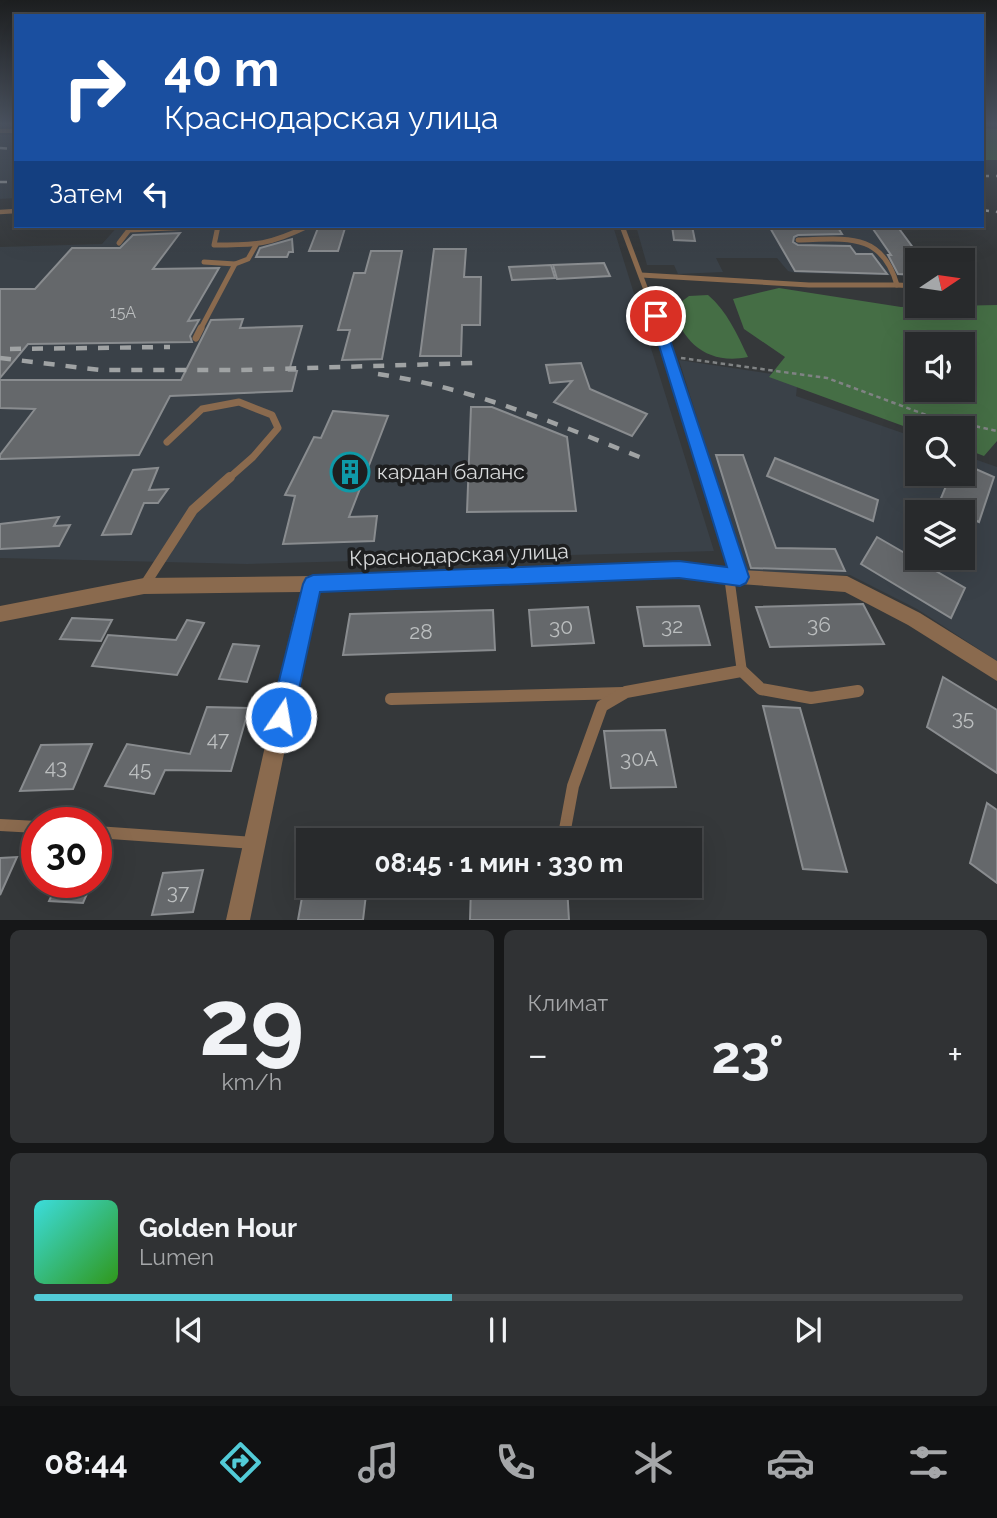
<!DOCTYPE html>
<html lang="ru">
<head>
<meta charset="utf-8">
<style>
	:root { --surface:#282a2c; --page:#303234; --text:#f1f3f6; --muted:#a5a7a9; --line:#444648; --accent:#52cbd7 }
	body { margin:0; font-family:Raleway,sans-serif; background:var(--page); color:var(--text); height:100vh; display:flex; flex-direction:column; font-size:26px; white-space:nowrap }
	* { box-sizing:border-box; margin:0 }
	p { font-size:23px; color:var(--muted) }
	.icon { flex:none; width:38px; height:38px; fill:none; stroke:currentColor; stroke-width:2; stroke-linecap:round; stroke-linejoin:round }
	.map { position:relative; height:920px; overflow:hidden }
	.side { display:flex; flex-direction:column; gap:10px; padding:10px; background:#161718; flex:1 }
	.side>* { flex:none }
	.top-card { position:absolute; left:14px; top:14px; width:970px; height:214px; border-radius:0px; box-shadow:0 7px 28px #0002,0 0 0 2px var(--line); background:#1a4fa0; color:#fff; overflow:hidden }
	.needle { width:46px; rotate:77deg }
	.buttons { position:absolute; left:905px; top:248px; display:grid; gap:14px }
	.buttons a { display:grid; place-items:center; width:70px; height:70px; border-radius:0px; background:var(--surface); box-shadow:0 7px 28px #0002,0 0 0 2px var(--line); font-size:35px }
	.speed { position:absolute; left:21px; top:807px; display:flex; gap:14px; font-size:35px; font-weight:700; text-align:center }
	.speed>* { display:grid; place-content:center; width:91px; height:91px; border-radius:50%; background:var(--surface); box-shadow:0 7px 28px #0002,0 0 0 2px var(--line); line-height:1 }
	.speed .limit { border:10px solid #d22; background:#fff; color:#111 }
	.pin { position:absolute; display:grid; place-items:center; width:60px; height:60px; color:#fff; margin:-30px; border:4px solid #fff; border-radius:50%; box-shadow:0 2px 7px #0007 }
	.me { position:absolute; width:77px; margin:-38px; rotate:12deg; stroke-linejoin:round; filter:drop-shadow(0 0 5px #0008) }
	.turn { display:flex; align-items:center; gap:24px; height:147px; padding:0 35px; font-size:32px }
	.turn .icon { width:91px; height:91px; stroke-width:2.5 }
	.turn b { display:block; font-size:49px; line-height:60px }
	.then { display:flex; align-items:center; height:66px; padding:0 35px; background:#0003; gap:14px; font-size:26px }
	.big { font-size:52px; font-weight:700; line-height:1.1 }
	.side .tile { flex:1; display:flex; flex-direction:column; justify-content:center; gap:10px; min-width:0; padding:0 24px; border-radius:10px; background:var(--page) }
	.side .dial { align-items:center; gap:0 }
	.dial b { font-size:91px; line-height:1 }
	.song { display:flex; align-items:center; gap:21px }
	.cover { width:84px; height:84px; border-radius:10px; background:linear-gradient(135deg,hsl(180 70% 55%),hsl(110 70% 35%)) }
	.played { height:7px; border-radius:4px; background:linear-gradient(90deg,var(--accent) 45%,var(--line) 45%) }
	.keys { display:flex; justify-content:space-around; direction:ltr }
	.heat { display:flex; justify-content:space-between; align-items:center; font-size:38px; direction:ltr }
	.side .tiles { flex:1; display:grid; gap:10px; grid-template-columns:1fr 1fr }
	.tile:last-child { grid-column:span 2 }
	.trip { position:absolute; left:296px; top:828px; width:406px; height:70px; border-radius:0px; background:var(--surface); box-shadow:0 7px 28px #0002,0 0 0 2px var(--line); font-weight:700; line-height:70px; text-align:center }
	.tabs { display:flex; height:112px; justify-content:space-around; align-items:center; background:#101112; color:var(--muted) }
	.tabs .icon { width:49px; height:49px }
	.tabs .current { color:var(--accent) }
	.tabs b { font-size:32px; color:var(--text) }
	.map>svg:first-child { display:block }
	.built { fill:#3a4148; fill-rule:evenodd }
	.green { fill:#456e45; fill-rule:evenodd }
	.building { fill:#65686b; stroke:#898c8f; stroke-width:2 }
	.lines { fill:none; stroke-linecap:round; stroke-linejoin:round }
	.path { stroke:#808384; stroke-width:2.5; stroke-dasharray:4.5 3.5; stroke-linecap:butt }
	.lane-far4 { stroke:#8a6a4e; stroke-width:4.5 }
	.lane-far3 { stroke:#8a6a4e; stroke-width:5 }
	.lane-far2 { stroke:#8a6a4e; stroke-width:7 }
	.lane-far1 { stroke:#8a6a4e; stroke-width:10 }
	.lane { stroke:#8a6a4e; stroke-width:12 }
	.street { fill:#8a6a4e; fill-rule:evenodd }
	.rail-far1 { stroke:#a0a3a4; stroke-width:2.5; stroke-dasharray:7 7; stroke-linecap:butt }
	.rail { stroke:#a0a3a4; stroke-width:4.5; stroke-dasharray:11 11; stroke-linecap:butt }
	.route { fill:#1a73e8; stroke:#114b97; stroke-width:2 }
	.labels { text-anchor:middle; stroke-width:7; stroke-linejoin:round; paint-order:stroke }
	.far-number-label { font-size:16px; fill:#bbbebf }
	.poi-label { font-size:21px; fill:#d8dadb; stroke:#1e1f20; text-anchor:start }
	.street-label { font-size:21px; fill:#d8dadb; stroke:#1e1f20 }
	.near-number-label { font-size:21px; fill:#bbbebf }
</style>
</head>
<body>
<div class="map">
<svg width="997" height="920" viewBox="0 0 997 920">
	<rect width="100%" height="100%" fill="#35383a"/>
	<g class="built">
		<polygon points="0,135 16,135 16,198 0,199"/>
		<polygon points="118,226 613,226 714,551 247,564 0,558 0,247 102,244"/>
		<polygon points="636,226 898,226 925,261 917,261 917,276 796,273 788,271 777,258 716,258 723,272 678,274 674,265 647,265"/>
		<path d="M679,360L798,378L796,396L917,438V474H962L963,455L997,467V661L917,609L850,575L745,572ZM917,513H962V558H917Z"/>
	</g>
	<g class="green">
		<polygon points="982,128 997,129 997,160 982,160"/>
		<path d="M779,288L901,307L997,305V441L984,456L963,448L962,429H917V431L769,377L785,357L744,329L733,299ZM917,345H962V390H917Z"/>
		<path d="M708,295C727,311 737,334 748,357C709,365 683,344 673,308L689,296Z"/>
	</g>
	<g class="building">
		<polygon points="672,226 692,226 695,241 674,240"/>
		<polygon points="769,226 837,226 842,234 798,235 794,237 793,242 798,245 850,246 856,254 872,254 887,274 795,271"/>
		<polygon points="871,226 897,226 917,253 917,275 898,274 888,255 891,255"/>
		<polygon points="318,228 345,228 338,251 309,251"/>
		<polygon points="180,233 153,269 219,268 188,321 199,320 190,336 192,342 28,344 0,378 0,289 35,289 72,248 120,248 133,235"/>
		<polygon points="292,239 293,252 289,252 287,257 256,257 260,248"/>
		<polygon points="434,249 466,249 464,277 481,277 480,325 462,325 461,356 420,356"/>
		<polygon points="371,251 402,251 382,359 342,360 350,330 338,330 354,273 365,273"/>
		<polygon points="604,263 610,276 557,279 553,265"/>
		<polygon points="551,265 555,278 512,280 509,267"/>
		<polygon points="243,319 240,328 302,326 289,371 297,371 292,391 170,396 139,455 0,459 0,455 35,409 0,408 0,380 181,380 211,320"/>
		<polygon points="581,363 590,389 647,414 632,436 554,402 572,381 550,383 546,365"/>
		<polygon points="471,407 492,407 567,437 576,511 467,512"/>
		<polygon points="333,411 388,416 349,517 377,516 374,541 283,544 295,496 285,495 314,437 321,438"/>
		<polygon points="716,455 743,455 776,548 835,549 845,571 751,568"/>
		<polygon points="775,458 878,500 873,521 767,476"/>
		<polygon points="962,463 994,477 979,522 939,503 951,474 962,474"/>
		<polygon points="158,468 149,490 168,489 158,503 144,503 131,534 102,535 133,470"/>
		<polygon points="59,517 54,526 70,525 59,546 0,549 0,524"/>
		<polygon points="877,537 965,588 951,618 861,564"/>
		<polygon points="863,604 884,644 770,647 756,607"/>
		<polygon points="699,606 710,645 644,646 637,607"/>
		<polygon points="588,607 594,643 532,646 529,610"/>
		<polygon points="493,610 495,650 343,655 350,614"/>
		<polygon points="72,618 112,620 101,641 60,639"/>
		<polygon points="187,620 204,623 177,675 92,666 108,635 176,640"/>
		<polygon points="233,644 259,646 247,682 219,679"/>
		<polygon points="943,677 997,710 997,773 927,727"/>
		<polygon points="763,706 800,708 847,872 803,869"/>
		<polygon points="207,707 249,708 231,771 165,770 154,794 105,786 127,744 190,754"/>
		<polygon points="665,730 676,787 611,788 604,731"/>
		<polygon points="92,744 73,789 20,791 41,745"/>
		<polygon points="987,803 997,810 997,883 970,863"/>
		<polygon points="17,857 0,895 0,858"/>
		<polygon points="203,870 193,912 152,915 163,873"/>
		<polygon points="58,882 92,882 83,903 49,901"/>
		<polygon points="304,886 367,886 363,920 298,920"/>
		<polygon points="471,886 567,886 569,920 470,920"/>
	</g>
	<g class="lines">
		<polyline class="path" points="681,358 827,378 929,416 997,431"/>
		<polyline class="lane-far4" points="0,212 16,211"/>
		<g class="lane-far3">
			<path d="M218,226L214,245C257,245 269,245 308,226"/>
			<polyline points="622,226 661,330"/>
			<polyline points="119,243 129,230 213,226"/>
			<polyline points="204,262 235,264"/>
			<path d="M641,275L809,285H897C882,231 845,239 798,240"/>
			<polyline points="897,285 917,286"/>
			<polyline points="200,330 235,264 248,259 256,245"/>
		</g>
		<g class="lane-far2">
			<polyline points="660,328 709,479"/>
			<polyline points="196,338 201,328"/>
			<polyline points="167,442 202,409 239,402 272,415 278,428 253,457 228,479"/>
		</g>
		<g class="lane-far1">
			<polyline points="709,477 740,577"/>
			<polyline points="729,576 742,672"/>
			<polyline points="144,586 193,510 230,477"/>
			<polyline points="737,672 741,671"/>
		</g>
		<g class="lane">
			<polyline points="741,670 761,689 811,698 858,691"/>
			<polyline points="391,699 623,693"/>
			<polyline points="0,825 37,827"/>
			<polyline points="96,832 254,843"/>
			<polyline points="563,840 573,786 602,706 626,692 741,671"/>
		</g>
		<g class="street">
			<rect x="0" y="129" width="16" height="4"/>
			<polygon points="679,562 740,570 847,576 920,613 997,661 997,681 908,625 845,592 740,584 679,576 319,591 312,617 250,920 226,920 294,617 302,592 144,594 0,622 0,606 144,578 313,576"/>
		</g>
		<g class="rail-far1">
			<polyline points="0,148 16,149"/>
			<polyline points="982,176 997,176"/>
			<polyline points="0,182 16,182"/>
			<polyline points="982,210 997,212"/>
		</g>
		<g class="rail">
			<polyline points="10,349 170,347"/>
			<polyline points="0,358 100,370 240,370 473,363"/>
			<path d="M378,374C471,388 555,423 642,458"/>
		</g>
	</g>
	<linearGradient id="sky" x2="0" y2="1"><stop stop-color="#1d1f20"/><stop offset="0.49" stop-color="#4b5360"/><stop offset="1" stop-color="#4b5360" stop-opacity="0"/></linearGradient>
	<rect width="997" height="253" fill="url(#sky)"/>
	<polygon class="route" points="656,312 662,316 749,577 746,583 740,586 679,578 320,592 293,717 289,725 281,728 274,725 270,717 303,584 306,578 313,575 679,561 727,567 650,316"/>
	<defs>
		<symbol id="building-ring" viewBox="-11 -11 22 22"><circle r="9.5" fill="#1e1f20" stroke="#0f9aa8" stroke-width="1.5"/><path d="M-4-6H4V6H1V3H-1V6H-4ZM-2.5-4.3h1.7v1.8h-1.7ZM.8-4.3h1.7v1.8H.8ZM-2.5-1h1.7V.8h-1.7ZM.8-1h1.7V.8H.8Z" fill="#0f9aa8"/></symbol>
	</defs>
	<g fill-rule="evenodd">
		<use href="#building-ring" x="328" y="450" width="44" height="44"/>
	</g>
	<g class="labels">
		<g class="far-number-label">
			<text x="123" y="318">15А</text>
		</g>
		<g class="poi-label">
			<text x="377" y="479">кардан баланс</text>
		</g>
		<g class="street-label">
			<text transform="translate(459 555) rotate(-2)" y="7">Краснодарская улица</text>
		</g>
		<g class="near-number-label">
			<text x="819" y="632">36</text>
			<text x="672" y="633">32</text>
			<text x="561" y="634">30</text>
			<text x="421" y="639">28</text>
			<text x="963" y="725">35</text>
			<text x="218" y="746">47</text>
			<text x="639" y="766">30А</text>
			<text x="56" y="774">43</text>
			<text x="140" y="776">45</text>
			<text x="178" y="899">37</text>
		</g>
	</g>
</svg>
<div class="buttons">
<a><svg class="needle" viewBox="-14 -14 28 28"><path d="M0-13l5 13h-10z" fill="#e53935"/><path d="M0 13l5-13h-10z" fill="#a5a7a9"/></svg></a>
<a><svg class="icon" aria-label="sound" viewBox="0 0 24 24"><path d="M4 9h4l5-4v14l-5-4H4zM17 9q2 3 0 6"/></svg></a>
<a><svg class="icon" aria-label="search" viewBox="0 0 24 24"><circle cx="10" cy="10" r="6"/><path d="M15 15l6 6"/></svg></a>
<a><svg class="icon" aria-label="layers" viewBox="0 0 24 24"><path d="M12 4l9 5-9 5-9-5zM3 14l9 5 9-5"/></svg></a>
</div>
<div class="speed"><div class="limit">30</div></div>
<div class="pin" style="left:656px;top:316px;background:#d93025"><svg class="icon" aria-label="arrive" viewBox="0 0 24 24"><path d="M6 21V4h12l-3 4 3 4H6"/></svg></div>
<svg class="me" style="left:281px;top:717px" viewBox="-20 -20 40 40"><circle r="17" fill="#1a73e8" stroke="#fff" stroke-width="3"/><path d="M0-11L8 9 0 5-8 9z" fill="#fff"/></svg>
<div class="trip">08:45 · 1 мин · 330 m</div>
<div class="top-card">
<div class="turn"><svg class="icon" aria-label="right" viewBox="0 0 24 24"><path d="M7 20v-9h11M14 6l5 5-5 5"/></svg><div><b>40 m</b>Краснодарская улица</div></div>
<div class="then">Затем<svg class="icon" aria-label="left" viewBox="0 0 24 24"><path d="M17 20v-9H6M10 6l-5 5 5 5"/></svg></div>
</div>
</div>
<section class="side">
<div class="tiles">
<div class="tile dial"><b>29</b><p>km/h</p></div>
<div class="tile"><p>Климат</p>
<div class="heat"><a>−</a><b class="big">23°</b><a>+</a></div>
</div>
<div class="tile">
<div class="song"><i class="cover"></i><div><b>Golden Hour</b><p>Lumen</p></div></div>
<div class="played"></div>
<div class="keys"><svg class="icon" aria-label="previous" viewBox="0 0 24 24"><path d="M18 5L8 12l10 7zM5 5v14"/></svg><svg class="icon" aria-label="pause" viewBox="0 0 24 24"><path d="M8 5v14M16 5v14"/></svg><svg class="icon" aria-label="next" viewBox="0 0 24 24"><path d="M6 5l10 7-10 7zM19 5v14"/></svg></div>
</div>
</div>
</section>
<nav class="tabs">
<b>08:44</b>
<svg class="icon current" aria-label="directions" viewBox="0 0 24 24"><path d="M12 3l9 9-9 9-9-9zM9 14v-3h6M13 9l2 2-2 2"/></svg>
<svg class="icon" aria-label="music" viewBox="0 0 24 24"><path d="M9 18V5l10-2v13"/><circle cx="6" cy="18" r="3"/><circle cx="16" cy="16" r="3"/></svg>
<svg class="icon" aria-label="phone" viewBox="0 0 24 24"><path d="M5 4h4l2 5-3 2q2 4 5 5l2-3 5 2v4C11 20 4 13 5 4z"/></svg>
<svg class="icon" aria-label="climate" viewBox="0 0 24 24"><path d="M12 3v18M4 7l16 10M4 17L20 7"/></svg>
<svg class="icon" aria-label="car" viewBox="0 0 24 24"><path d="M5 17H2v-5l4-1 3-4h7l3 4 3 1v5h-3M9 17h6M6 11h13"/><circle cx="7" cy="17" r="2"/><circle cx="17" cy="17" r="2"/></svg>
<svg class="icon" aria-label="filters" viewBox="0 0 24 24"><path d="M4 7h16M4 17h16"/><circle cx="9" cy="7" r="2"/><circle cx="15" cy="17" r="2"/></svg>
</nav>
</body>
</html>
